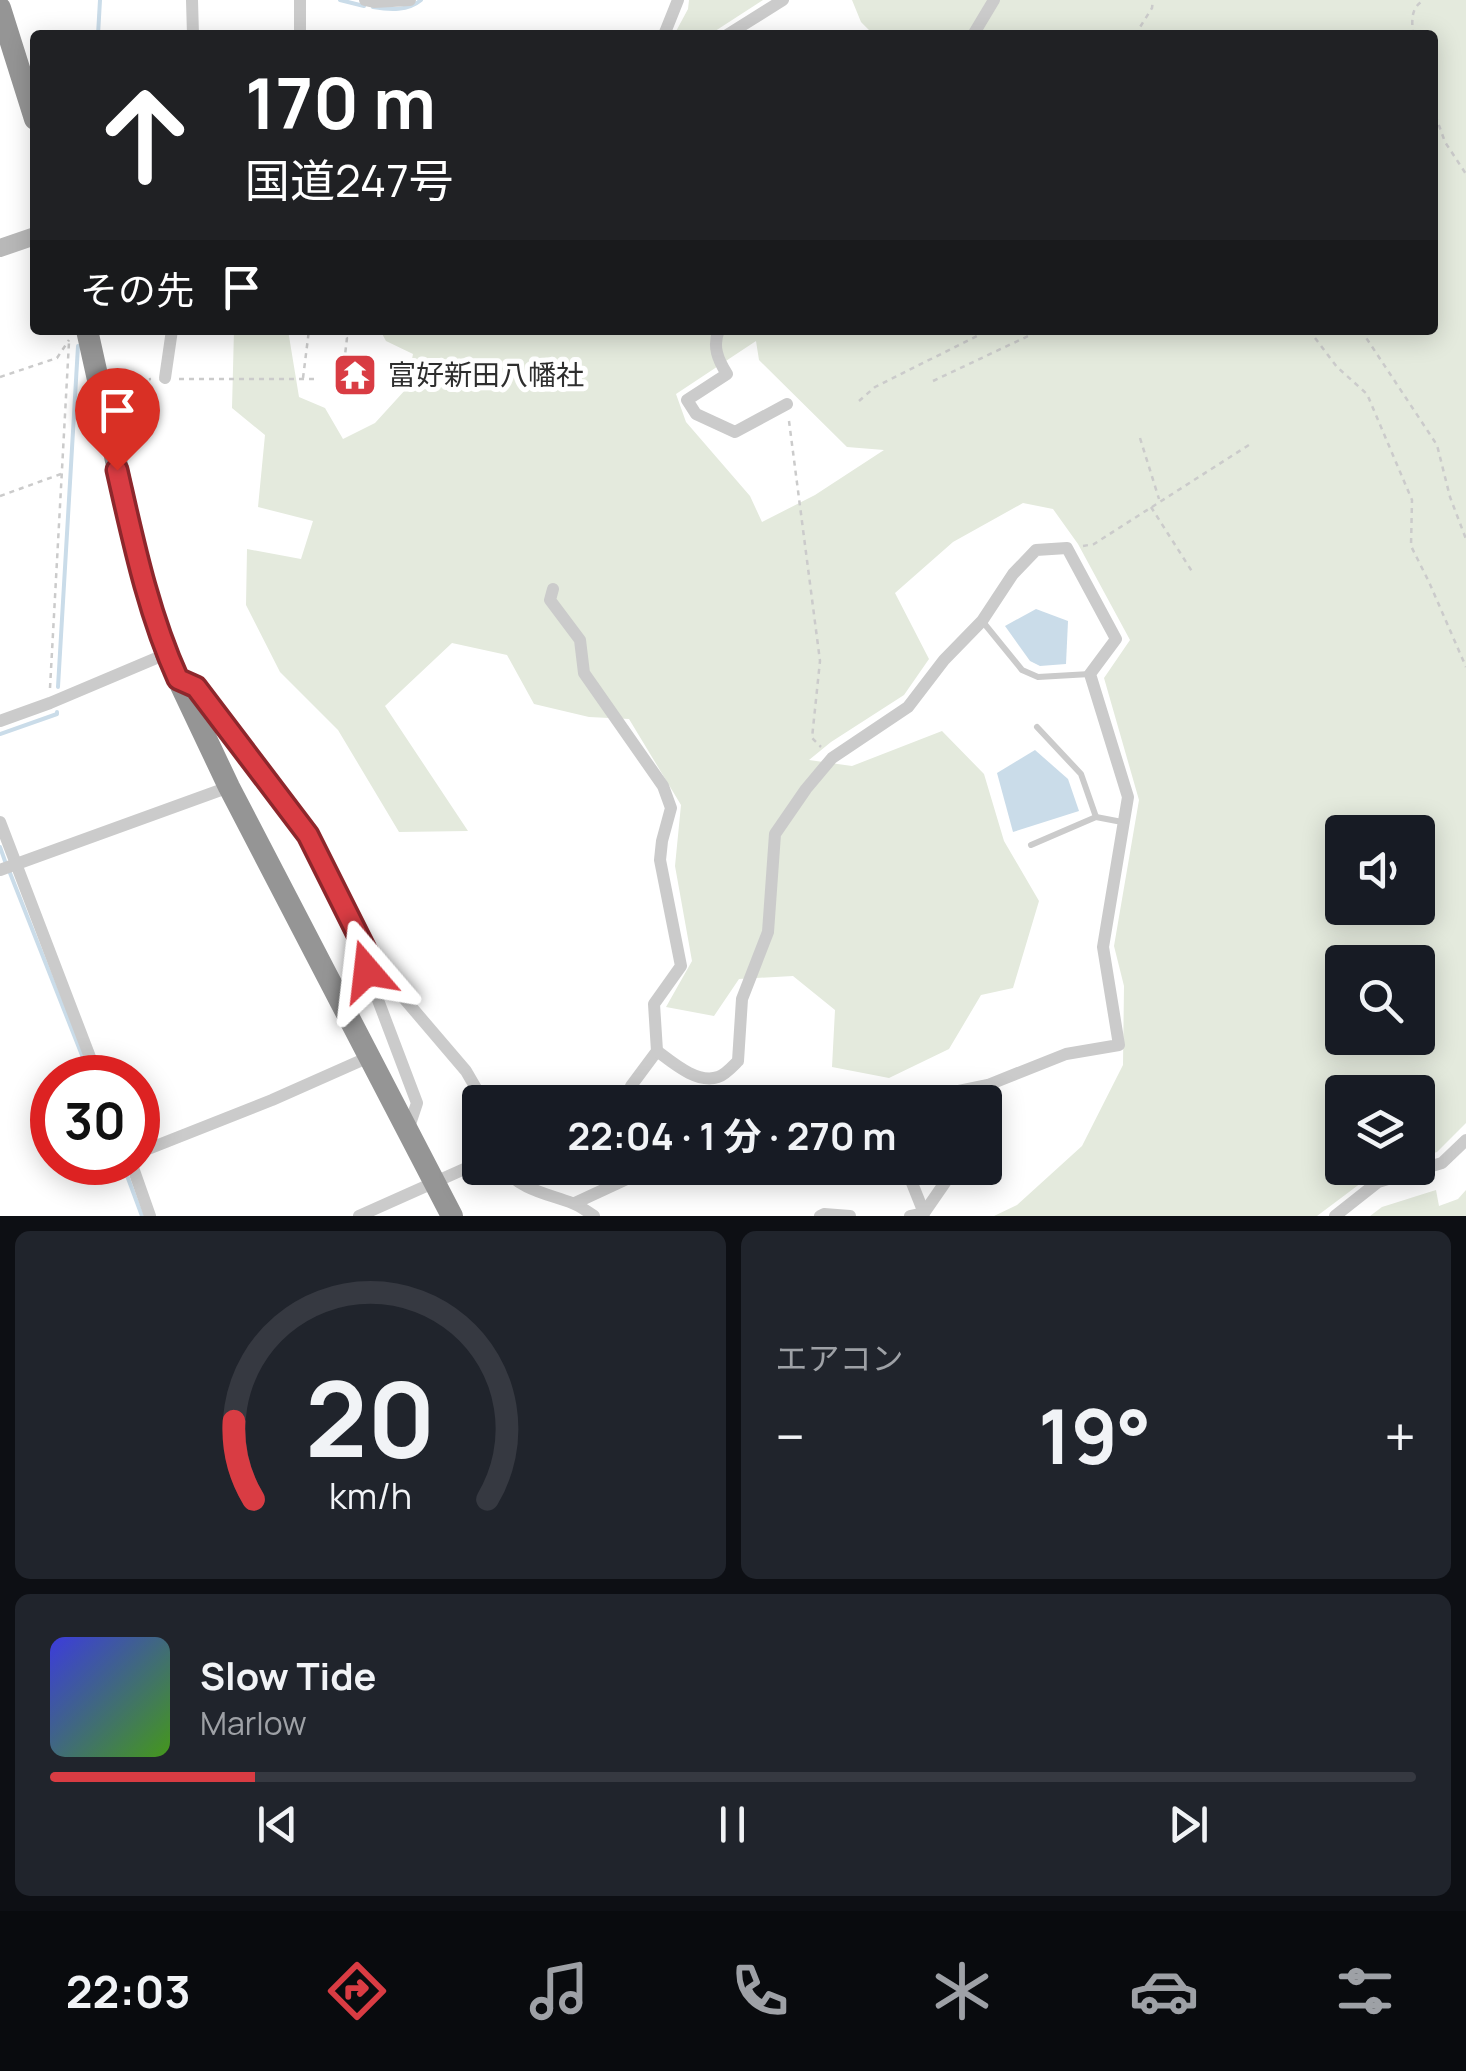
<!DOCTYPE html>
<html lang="ja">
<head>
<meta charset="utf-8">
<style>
	:root { --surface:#171b24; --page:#20242c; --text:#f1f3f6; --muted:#9ea1a6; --line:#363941; --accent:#d93c43 }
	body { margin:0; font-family:Manrope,"Noto Sans JP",sans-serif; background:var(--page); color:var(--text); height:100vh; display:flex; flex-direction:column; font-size:38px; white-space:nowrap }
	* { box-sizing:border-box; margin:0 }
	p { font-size:32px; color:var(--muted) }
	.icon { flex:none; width:55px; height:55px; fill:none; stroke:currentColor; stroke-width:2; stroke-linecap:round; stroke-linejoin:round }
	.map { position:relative; height:1216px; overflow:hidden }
	.sheet { display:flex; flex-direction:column; gap:15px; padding:15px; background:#0d0f14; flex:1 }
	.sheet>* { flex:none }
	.hud { position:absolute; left:30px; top:30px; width:1408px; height:305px; border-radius:10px; box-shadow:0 5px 25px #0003; background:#202124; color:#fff; overflow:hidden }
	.controls { position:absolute; left:1325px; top:815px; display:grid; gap:20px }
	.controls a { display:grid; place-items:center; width:110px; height:110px; border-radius:10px; background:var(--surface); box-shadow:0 5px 25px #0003; font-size:50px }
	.speed { position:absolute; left:30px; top:1055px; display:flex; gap:20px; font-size:50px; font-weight:700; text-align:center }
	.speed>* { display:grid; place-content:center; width:130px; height:130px; border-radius:50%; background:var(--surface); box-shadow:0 5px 25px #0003; line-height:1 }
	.speed .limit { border:15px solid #d22; background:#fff; color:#111 }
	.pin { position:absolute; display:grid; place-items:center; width:85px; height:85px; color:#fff; margin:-102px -42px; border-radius:50% 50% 50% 0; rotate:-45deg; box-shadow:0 0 10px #0007 }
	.pin .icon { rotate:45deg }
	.me { position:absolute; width:110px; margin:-55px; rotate:343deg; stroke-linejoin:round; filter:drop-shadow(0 0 8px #0008) }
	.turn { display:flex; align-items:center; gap:35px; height:210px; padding:0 50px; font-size:45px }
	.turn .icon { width:130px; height:130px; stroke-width:2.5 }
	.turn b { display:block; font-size:70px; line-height:85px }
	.then { display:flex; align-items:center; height:95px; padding:0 50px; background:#0003; gap:20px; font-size:38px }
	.big { font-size:75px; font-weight:700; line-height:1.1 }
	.sheet .widget { flex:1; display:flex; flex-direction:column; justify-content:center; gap:15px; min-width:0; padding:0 35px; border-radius:15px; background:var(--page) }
	.sheet .dial { align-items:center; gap:0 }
	.dial svg { height:260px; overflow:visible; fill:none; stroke:var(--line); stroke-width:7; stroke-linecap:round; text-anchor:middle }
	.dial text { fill:var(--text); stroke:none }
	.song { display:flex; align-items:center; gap:30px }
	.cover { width:120px; height:120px; border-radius:15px; background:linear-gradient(135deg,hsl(240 70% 55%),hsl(100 70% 35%)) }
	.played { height:10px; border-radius:5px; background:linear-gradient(90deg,var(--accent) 15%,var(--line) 15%) }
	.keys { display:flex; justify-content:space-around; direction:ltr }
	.heat { display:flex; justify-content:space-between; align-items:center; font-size:55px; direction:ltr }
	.sheet .tiles { flex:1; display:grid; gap:15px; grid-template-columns:1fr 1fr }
	.widget:last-child { grid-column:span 2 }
	.trip { position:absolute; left:462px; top:1085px; width:540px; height:100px; border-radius:10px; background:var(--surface); box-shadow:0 5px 25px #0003; font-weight:700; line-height:100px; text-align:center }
	.tab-bar { display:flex; height:160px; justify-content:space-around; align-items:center; background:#090b0e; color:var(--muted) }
	.tab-bar .icon { width:70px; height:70px }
	.tab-bar .current { color:var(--accent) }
	.tab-bar b { font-size:45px; color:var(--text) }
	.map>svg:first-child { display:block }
	.green { fill:#e4eadd; fill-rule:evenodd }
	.water { fill:#cadce9 }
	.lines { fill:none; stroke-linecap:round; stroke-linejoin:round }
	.stream { stroke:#cadce9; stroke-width:4 }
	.path { stroke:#cbcbcb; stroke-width:2.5; stroke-dasharray:5 5; stroke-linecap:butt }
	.lane { stroke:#cbcbcb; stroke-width:6 }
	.street { stroke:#cbcbcb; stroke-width:12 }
	.secondary { stroke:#b8b8b8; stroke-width:18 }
	.highway { stroke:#959595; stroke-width:22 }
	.route-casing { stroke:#8d272c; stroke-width:25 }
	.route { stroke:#d93c43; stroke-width:18 }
	.labels { text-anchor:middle; stroke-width:10; stroke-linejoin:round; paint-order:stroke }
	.poi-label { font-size:28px; fill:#2e2e2e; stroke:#fff; text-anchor:start }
</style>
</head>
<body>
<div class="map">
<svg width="1466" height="1216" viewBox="0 0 1466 1216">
	<rect width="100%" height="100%" fill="#fff"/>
	<g class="green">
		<polygon points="689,0 763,0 709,35 674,35 688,9"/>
		<path d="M852,0H1466V1123L1437,1152L1418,1158V1092H1342V1168H1387L1377,1171L1317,1216H994L1017,1205L1082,1146L1123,1065L1124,986L1114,946L1139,800L1104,678L1130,640L1078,544L1053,509L1023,503L953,542L895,593L929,659L904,695L831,742L809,760L852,766L942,731L984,774L1004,841L1039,901L1013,988L981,995L949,1049L889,1078L832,1067L835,1010L793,976L739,979L714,1016L666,1007L692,961L675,866L681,805L629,719L589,717L534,704L507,655L452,643L385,706L468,831L399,832L338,730L280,672L246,605L247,549L301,559L313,521L258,507L265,435L232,408L234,330H288L299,397L325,408L343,439L375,423L406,389L413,354L386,341L380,330H1432V35H874L861,22ZM756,341L759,360L847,447L884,450L815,495L762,522L750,496L686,422L676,394ZM1342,832H1418V908H1342ZM1342,962H1418V1038H1342Z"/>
		<polygon points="1436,1190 1439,1206 1458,1199 1466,1190 1466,1216 1370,1216 1382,1207"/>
	</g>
	<g class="water">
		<polygon points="1036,609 1068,621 1066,664 1040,666 1030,661 1005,626"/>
		<polygon points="1035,750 1068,779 1079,811 1013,832 997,773"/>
	</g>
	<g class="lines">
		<g class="stream">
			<polyline points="340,0 364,6"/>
			<path d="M373,7C390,10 408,11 421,0"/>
			<polyline points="98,35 100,0"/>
			<polyline points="58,687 78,346"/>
			<polyline points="0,734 57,714 57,712"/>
			<polyline points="0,847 6,864"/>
			<polyline points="10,873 91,1078"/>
			<polyline points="122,1162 142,1216"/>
		</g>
		<g class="path">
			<polyline points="1135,35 1152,8 1153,0"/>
			<path d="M1413,35C1412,21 1410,8 1424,0"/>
			<polyline points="1432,106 1445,142 1466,174"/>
			<polyline points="340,330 347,338 345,355"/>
			<polyline points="1309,330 1337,367 1367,394 1412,500 1411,546 1429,582 1466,667"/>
			<polyline points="1361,330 1437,445 1450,497 1466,539"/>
			<polyline points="0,377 57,358 69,340"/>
			<polyline points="303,378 309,330"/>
			<polyline points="179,379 318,379"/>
			<polyline points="933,381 1041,330"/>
			<polyline points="119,382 151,379"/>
			<polyline points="859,401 875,387 989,330"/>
			<polyline points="789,421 820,661 812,738 821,747"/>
			<polyline points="1140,438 1159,499"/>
			<polyline points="0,496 61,474"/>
			<polyline points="1151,507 1193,573"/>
			<polyline points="1083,546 1094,544 1252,443"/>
			<polyline points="50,688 69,342"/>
		</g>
		<g class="lane">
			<polyline points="983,622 1022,670 1038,677 1090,674"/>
			<polyline points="1037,727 1081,774 1096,817"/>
			<polyline points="1031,845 1096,817 1122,822"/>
		</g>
		<g class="street">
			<polyline points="192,0 193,35"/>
			<polyline points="365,0 374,2 410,0"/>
			<polyline points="300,35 300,0"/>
			<polyline points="664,35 678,0"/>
			<polyline points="727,35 783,0"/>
			<polyline points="973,35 994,0"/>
			<path d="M719,330C712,346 718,360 727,374L687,400L696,414L735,432L787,404"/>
			<polyline points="165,378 172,330"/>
			<polyline points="553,589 550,600 580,640 584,673 663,786 671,808 662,841 660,860 681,966 654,1004 657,1051 631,1086 631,1102"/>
			<polyline points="180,680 196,687 308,835 367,955 367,971 417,1103 408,1130"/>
			<polyline points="0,721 50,703 166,654"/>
			<polyline points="0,822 98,1078"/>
			<polyline points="0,870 229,787"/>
			<polyline points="367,955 466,1071 477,1090 481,1102"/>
			<path d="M657,1051C673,1063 697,1084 718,1077C725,1075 733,1066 738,1061L742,999L768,932L775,834L806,789L832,758L908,707L944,660L982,621L1013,574L1036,550L1067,548L1116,639L1090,674L1128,797L1103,947L1119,1045L1066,1054L988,1085L954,1092L951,1102"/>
			<polyline points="138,1153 272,1100 369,1057"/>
			<polyline points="131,1162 150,1216"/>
			<path d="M504,1168C520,1190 549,1194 572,1203C580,1206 587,1211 594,1216"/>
			<polyline points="698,1168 711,1176 741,1168"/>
			<polyline points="906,1168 924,1213"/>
			<polyline points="575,1203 631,1177 659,1168"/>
			<polyline points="359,1216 480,1162"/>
			<polyline points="820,1216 824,1214 850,1216"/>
			<polyline points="910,1216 924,1213 955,1168"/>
			<polyline points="1335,1216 1378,1182 1442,1163 1466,1140"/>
		</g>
		<polyline class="secondary" points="0,248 35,236"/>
		<g class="highway">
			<polyline points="0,8 35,119"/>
			<polyline points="87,330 140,569 166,654 229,787 452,1216"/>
		</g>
	</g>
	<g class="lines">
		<defs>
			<path id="route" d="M117,470C133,540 148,613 178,679L196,687L308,835L368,955L367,971"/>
		</defs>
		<use href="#route" class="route-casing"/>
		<use href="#route" class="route"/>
	</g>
	<defs>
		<symbol id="temple-square" viewBox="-11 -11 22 22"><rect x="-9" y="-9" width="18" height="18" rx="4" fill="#d93c43" stroke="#fff"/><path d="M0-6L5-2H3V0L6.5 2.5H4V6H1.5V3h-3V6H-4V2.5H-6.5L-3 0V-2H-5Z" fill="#fff"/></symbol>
	</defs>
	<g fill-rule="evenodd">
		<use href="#temple-square" x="330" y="350" width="50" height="50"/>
	</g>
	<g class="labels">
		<g class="poi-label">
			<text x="388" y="385">富好新田八幡社</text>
		</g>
	</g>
</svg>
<div class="controls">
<a><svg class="icon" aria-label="sound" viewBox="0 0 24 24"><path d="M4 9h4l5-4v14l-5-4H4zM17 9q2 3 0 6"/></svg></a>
<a><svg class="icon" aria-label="search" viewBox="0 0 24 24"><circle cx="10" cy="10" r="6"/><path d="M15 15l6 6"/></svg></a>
<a><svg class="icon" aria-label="layers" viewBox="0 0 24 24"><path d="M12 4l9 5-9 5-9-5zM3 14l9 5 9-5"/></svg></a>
</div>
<div class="speed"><div class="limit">30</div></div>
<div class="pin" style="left:117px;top:470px;background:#d93025"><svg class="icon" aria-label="arrive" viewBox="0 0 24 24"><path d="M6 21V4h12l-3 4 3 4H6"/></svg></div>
<svg class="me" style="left:367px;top:971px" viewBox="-20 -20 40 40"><path d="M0-17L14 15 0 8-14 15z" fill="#d93c43" stroke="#fff" stroke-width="4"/></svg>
<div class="trip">22:04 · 1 分 · 270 m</div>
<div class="hud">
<div class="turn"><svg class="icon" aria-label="ahead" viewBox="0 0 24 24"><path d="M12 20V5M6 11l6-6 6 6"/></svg><div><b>170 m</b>国道247号</div></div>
<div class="then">その先<svg class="icon" aria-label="arrive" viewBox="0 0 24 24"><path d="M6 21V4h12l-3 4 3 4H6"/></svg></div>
</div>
</div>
<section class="sheet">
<div class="tiles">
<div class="widget dial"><svg viewBox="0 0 100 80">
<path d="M14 69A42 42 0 1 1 86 69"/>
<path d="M14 69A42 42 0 0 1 8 45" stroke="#d93c43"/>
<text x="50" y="56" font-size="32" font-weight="700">20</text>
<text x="50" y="72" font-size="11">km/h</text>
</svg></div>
<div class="widget"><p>エアコン</p>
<div class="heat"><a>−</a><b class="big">19°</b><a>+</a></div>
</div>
<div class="widget">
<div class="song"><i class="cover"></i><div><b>Slow Tide</b><p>Marlow</p></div></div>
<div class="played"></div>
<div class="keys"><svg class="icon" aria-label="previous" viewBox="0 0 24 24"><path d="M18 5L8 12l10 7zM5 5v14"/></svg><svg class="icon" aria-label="pause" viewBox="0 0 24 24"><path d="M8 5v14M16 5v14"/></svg><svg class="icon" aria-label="next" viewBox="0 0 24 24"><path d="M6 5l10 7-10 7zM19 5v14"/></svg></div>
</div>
</div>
</section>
<nav class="tab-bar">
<b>22:03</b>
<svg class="icon current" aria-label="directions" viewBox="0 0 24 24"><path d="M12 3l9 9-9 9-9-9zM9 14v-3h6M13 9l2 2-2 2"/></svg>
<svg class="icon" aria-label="music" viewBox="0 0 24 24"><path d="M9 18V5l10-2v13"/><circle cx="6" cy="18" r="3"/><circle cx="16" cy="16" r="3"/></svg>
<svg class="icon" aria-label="phone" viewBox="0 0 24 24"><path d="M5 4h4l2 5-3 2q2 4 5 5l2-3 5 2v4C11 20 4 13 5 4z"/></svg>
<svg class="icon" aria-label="climate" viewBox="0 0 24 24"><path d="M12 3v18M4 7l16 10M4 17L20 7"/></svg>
<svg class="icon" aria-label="car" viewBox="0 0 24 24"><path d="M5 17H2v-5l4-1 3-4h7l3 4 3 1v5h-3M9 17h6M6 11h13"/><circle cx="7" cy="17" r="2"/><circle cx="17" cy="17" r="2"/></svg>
<svg class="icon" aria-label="filters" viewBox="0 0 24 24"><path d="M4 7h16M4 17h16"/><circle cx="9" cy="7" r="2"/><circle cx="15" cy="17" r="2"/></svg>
</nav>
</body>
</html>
